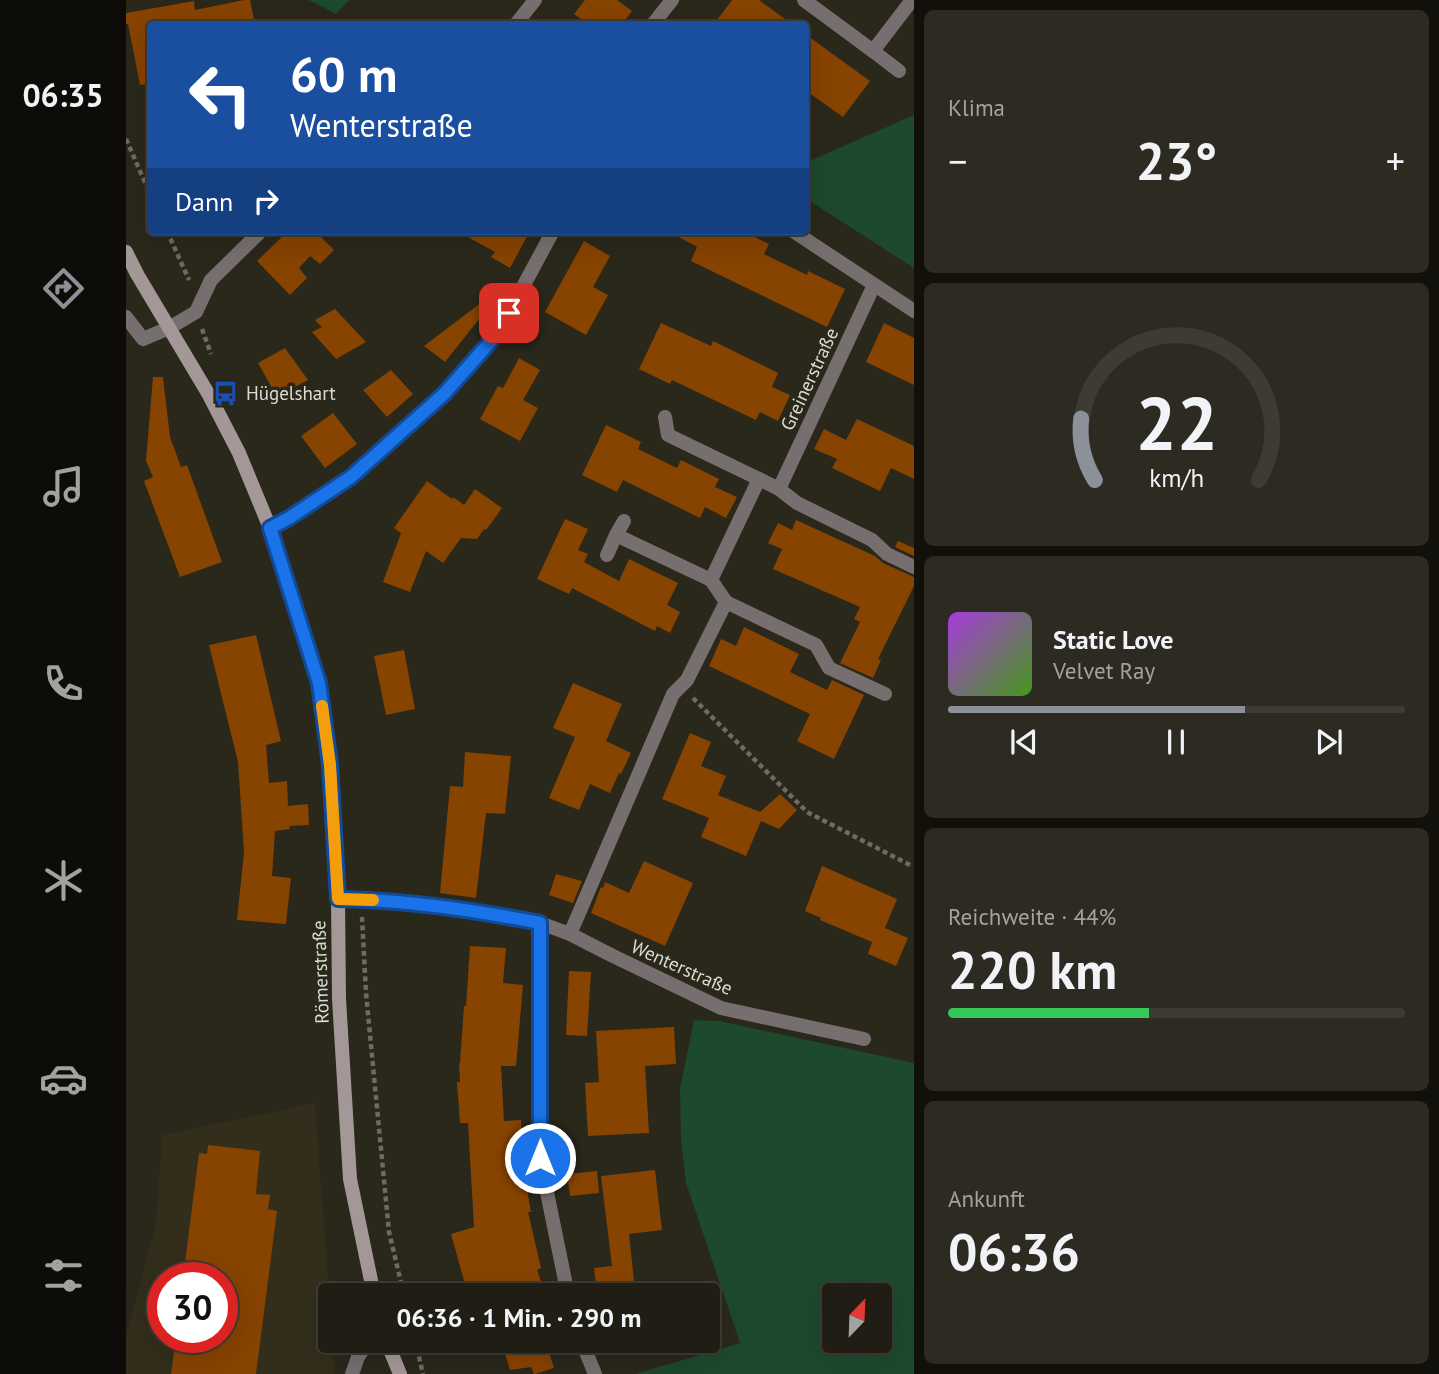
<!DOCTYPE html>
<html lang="de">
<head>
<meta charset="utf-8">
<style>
	:root { --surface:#201d14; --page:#2d2a22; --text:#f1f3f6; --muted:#a2a2a0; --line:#3d3b34; --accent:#8c9099 }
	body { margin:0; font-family:"PT Sans",sans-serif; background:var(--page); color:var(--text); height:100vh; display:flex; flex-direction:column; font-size:26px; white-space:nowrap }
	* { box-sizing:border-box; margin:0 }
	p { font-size:23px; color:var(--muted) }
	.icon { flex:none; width:38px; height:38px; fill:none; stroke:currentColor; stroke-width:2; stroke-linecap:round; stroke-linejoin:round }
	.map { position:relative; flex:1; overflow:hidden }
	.drawer { display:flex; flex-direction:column; gap:10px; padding:10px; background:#12100b; width:525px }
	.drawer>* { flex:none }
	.hud { position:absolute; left:21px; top:21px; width:662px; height:214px; border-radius:7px; box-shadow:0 7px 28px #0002,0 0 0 2px var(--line); background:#1a4fa0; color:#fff; overflow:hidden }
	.needle { width:46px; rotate:23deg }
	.controls { position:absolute; left:696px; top:1283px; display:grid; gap:14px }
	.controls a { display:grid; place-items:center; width:70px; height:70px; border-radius:7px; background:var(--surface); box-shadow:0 7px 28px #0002,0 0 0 2px var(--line); font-size:35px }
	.speed { position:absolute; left:21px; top:1262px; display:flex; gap:14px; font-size:35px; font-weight:700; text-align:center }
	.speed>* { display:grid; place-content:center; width:91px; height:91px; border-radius:50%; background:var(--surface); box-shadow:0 7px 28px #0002,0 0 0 2px var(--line); line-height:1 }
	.speed .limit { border:10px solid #d22; background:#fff; color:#111 }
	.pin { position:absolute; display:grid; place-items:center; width:60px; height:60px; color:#fff; margin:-30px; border-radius:14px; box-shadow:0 4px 10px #0006 }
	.me { position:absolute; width:77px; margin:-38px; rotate:0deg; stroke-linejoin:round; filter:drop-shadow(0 0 5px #0008) }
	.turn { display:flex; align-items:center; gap:24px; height:147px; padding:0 28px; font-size:32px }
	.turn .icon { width:91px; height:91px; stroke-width:2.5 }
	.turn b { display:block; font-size:49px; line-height:60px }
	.then { display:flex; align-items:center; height:66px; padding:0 28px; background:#0003; gap:14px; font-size:26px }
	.big { font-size:52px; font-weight:700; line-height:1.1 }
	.drawer .card { flex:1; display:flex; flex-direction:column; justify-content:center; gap:10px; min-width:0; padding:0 24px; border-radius:10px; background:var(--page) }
	.drawer .dial { align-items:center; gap:0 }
	.dial svg { height:182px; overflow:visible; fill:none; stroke:var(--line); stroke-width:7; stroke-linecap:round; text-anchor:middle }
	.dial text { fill:var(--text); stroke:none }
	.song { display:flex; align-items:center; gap:21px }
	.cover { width:84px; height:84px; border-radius:10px; background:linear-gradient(135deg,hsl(280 70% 55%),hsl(100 70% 35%)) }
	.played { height:7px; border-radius:4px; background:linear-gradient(90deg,var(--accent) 65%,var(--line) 65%) }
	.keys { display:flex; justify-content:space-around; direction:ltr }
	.heat { display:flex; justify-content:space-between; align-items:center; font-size:38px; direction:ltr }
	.charge { height:10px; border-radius:5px; background:linear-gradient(90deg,#34c759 44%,var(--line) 0) }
	.trip { position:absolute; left:192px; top:1283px; width:402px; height:70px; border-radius:7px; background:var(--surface); box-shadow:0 7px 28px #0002,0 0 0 2px var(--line); font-weight:700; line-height:70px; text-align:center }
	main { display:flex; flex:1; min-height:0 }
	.menu { display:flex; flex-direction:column; width:126px; justify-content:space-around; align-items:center; background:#0d0c08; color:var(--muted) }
	.menu .icon { width:49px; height:49px }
	.menu .on { color:var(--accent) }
	.menu b { font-size:32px; color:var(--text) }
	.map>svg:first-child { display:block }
	.built { fill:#322e1b; fill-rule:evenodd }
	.green { fill:#1d492c; fill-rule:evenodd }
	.building { fill:#874300 }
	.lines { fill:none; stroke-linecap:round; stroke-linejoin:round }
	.path { stroke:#6e6c61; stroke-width:4.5; stroke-dasharray:5 3.5; stroke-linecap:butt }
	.service { stroke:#776f6f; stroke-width:14 }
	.minor { stroke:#776f6f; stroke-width:14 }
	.secondary { stroke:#a49798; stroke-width:14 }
	.route-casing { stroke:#114b97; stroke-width:18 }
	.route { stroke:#1a73e8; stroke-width:12 }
	.slow { stroke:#f59e0b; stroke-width:12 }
	.labels { text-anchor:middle; stroke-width:7; stroke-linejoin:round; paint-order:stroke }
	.street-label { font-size:19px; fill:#dddbd3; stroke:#2a271b }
	.poi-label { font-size:19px; fill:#dddbd3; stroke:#2a271b; text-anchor:start }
</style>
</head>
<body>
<main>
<nav class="menu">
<b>06:35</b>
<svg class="icon on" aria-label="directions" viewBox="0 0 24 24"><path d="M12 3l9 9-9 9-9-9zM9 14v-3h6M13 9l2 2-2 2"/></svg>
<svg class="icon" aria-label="music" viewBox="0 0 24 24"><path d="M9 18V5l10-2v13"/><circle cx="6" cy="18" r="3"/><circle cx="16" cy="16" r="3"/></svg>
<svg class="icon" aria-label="phone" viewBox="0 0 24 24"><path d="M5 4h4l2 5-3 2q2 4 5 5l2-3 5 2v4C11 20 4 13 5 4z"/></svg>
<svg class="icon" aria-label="climate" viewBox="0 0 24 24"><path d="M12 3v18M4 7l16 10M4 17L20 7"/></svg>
<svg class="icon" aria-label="car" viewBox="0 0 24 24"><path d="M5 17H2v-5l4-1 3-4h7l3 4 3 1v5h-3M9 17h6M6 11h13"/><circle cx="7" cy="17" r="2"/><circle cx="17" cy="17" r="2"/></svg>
<svg class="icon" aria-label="filters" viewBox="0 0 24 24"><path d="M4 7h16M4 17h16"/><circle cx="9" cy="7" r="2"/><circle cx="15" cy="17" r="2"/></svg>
</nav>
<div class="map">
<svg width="788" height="1374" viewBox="0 0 788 1374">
	<rect width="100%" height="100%" fill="#2a271b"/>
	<path class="built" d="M189,1103L205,1318V1340L206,1341L209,1374H0V1335L30,1224L36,1135ZM37,1278H96V1337H37Z"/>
	<g class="green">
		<polygon points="183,0 223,0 210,14"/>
		<polygon points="788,115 788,268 679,198 679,163"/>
		<path d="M568,1020L593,1021L788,1063V1374H509L614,1343L560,1183L555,1140L554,1089ZM754,1295V1340H709V1295Z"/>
	</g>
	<g class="building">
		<polygon points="118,0 124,0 129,24 24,24 24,84 14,85 2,24 0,24 0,13 68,1 69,10"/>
		<polygon points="459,0 491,0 506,11 496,24 462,24 448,14"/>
		<polygon points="606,0 633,0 666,24 588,24"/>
		<polygon points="679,34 744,81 717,117 679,90"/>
		<polygon points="162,231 189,231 208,250 194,264 184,256 173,268 181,278 164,295 131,261"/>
		<polygon points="331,231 404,231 384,268 365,257 369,252"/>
		<polygon points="542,231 616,231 643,244 638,254 681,275 682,271 719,289 701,327 565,261 571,247"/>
		<polygon points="458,241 484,256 467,287 482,295 460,335 419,312"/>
		<polygon points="360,299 365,304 319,362 298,346"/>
		<polygon points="209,309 240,342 210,359 186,332 196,327 189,320"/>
		<polygon points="535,323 585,346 587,341 652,373 646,387 664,395 652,421 634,412 630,420 546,380 544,384 513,369"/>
		<polygon points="758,323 788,338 788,385 740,362"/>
		<polygon points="159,348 182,380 151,397 132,363"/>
		<polygon points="393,358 414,370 397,400 412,408 394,441 354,419 372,386 377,388"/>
		<polygon points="265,370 287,394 261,417 237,390"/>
		<polygon points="27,377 37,377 44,437 55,467 61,465 96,562 54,577 18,481 27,477 20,461"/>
		<polygon points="207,413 231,444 199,468 175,436"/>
		<polygon points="731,419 788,446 788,479 765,468 754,491 706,468 711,459 688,449 698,429 720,440"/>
		<polygon points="480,425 515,442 512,449 551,468 555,460 593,479 589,487 611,497 600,518 579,507 574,518 497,480 491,492 456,475"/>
		<polygon points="301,481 326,499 327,497 338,505 349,489 376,508 360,530 358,529 351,539 335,538 317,563 300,551 284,592 257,582 275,533 268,528"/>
		<polygon points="439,519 462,529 452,550 462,554 458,562 493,581 503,559 552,583 541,605 554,612 544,633 531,626 529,631 446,588 443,594 411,579"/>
		<polygon points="670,520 749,556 757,563 788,577 788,586 752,659 755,660 747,678 714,663 734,622 728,619 734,607 647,569 656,549 642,543 652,523 666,530"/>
		<polygon points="772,541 788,548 788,556 769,547"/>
		<polygon points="618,627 673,654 664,672 701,690 706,680 738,695 708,759 671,741 684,714 583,666 595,639 610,646"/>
		<polygon points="130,635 155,741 140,745 143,783 161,781 162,806 182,804 183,825 163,826 164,829 149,831 146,876 165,878 160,924 111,920 118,852 112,762 83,645"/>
		<polygon points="278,650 289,709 260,715 248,656"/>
		<polygon points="447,683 496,704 480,741 505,753 495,774 493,773 484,793 464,784 453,810 423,798 449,737 427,728"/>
		<polygon points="564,733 585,742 575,766 600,776 592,795 634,812 654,794 671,810 653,829 635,821 620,856 575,837 583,818 536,799"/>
		<polygon points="339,752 385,756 379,814 360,813 350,898 314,893 324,786 337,787"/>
		<polygon points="518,861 567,883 539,946 465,913 475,887 477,888 479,882 503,893"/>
		<polygon points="696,866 771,899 759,928 782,938 770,966 742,954 746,942 694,920 695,918 679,911"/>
		<polygon points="430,874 456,881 447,903 423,895"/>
		<polygon points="344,946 380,948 377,983 397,985 390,1066 375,1066 378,1121 395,1120 398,1172 405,1212 402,1212 415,1268 411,1270 420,1295 342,1295 325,1234 348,1227 342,1123 334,1123 331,1082 334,1082 333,1063 334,1063 338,1006 340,1006"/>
		<polygon points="443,971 465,972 461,1036 440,1035"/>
		<polygon points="548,1027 550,1064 519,1066 523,1133 462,1136 459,1083 473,1082 470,1031"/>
		<polygon points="82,1145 134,1151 130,1194 144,1195 142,1209 151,1211 130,1374 45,1374 50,1337 96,1337 96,1278 57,1278 73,1153 81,1154"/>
		<polygon points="529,1170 536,1230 503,1234 509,1290 471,1295 468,1268 486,1266 475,1176"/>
		<polygon points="471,1171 473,1193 444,1196 441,1174"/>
		<polygon points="375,1340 419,1340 428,1368 409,1374 408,1374 405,1367 384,1370"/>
	</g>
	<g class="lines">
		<g class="path">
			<polyline points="0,139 24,194"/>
			<polyline points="41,231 63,280"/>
			<polyline points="76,329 85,354"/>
			<polyline points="567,698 681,812 786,866"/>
			<polyline points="236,917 240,993 263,1232 278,1295"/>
			<polyline points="289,1340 297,1374"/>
		</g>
		<g class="service">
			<polyline points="0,317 17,339 43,328"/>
			<polyline points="144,528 164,518 225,477 318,394 372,333 427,231"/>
			<polyline points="226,1374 232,1357 243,1340"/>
		</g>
		<g class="minor">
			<polyline points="678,0 747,51 786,0"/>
			<polyline points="390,24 409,0"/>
			<polyline points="527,24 546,0"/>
			<polyline points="747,51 773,71"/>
			<polyline points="667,231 788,311"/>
			<polyline points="43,328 70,312 85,280 135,231"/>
			<polyline points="539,417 542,435 633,479"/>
			<polyline points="653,489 671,503 746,540 761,554 788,567"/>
			<polyline points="498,521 490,535 585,580"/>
			<polyline points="481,555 490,535"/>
			<polyline points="600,602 690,645 703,668 759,694"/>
			<path d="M212,899C280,900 348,910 414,923V1158L442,1295"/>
			<polyline points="414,923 444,934 487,956 595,1008 738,1039"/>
			<polyline points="444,934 547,694 561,680 600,602 585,580 633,479 653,489 748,285"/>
			<polyline points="455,1340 469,1374"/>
		</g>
		<g class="secondary">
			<polyline points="0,252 11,274 83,395 113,453 144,528 193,683 204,765 212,899 213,999 224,1179 248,1295"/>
			<polyline points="260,1340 274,1374"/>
		</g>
	</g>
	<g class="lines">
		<defs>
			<path id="route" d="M383,313L372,333L318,394L225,477L163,518L144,528L193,683L204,765L212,899C280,900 348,910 414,923V1158"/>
		</defs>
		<use href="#route" class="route-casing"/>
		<use href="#route" class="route"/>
		<polyline class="slow" points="196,706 204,765 212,899 247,900"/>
	</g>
	<defs>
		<symbol id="bus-bare" viewBox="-9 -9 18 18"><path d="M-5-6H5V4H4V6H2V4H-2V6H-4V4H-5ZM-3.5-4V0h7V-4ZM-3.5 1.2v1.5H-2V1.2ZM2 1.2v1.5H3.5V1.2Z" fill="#1a4fb4" stroke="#2a271b" stroke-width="2.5" paint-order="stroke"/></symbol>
	</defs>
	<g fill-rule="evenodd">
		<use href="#bus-bare" x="82" y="376" width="35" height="35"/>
	</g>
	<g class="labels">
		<g class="street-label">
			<text transform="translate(683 379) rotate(-65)" y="7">Greinerstraße</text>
			<text transform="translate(556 967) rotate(24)" y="7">Wenterstraße</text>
			<text transform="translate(194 972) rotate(-92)" y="7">Römerstraße</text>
		</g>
		<g class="poi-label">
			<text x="120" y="400">Hügelshart</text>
		</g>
	</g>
</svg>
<div class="controls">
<a><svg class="needle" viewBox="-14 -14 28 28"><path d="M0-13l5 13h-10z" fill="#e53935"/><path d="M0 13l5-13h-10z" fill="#a2a2a0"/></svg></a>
</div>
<div class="speed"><div class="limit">30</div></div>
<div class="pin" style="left:383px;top:313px;background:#d93025"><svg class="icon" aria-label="arrive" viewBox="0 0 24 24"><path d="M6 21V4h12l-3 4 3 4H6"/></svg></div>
<svg class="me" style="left:414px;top:1158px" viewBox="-20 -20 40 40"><circle r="17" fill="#1a73e8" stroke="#fff" stroke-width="3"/><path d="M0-11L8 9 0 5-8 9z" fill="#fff"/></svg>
<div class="trip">06:36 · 1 Min. · 290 m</div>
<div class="hud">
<div class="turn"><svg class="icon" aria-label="left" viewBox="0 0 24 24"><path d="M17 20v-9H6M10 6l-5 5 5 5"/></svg><div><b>60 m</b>Wenterstraße</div></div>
<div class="then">Dann<svg class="icon" aria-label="right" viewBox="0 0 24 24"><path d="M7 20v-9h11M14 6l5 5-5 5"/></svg></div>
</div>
</div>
<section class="drawer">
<div class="card"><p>Klima</p>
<div class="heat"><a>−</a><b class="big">23°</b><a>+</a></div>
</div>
<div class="card dial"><svg viewBox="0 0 100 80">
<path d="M14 69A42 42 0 1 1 86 69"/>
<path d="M14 69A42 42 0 0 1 8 42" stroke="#8c9099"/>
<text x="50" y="56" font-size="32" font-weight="700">22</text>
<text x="50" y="72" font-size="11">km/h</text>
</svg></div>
<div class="card">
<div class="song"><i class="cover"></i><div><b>Static Love</b><p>Velvet Ray</p></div></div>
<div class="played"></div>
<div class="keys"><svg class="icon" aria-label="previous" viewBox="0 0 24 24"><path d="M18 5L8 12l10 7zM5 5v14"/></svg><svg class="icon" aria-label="pause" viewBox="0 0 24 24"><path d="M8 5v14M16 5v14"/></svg><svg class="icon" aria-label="next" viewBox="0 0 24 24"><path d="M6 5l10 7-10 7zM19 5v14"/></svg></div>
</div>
<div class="card"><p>Reichweite · 44%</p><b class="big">220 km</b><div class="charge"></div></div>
<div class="card"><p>Ankunft</p><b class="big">06:36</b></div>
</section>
</main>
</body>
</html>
